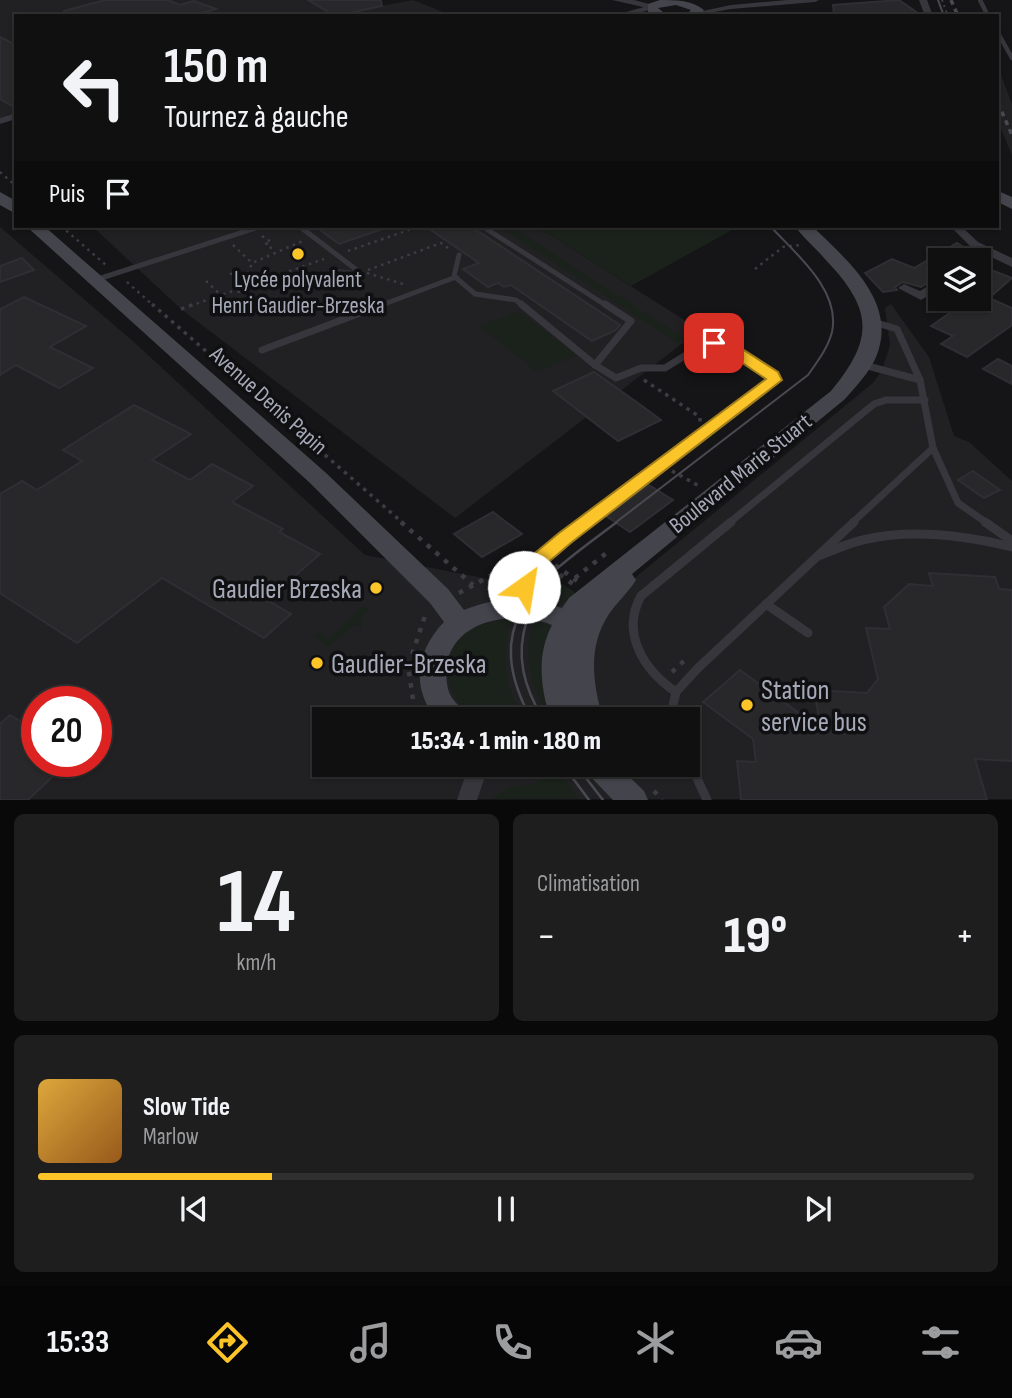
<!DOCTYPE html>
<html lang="fr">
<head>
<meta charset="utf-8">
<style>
	:root { --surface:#101011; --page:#1e1e1f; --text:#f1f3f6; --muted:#9c9d9f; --line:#303031; --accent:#fbc429 }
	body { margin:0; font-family:"Sofia Sans Condensed",sans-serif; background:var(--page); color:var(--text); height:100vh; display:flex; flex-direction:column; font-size:26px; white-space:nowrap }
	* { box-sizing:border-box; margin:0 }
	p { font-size:23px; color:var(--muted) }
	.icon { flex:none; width:38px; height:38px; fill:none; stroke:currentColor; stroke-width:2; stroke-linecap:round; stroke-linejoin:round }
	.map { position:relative; height:800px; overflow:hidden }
	.details { display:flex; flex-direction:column; gap:14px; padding:14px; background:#090909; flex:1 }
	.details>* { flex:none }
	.banner { position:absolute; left:14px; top:14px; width:985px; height:214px; border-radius:0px; box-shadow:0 2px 5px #0004,0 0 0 2px var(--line); background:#101011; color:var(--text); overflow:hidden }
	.buttons { position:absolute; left:928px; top:248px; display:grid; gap:14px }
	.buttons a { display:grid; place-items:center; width:63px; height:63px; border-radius:0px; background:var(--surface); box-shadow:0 2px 5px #0004,0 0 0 2px var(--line); font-size:35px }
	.speed { position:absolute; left:21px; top:686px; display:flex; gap:14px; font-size:35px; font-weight:700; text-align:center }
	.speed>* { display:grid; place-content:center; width:91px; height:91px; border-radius:50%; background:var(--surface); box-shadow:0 2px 5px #0004,0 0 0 2px var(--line); line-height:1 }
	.speed .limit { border:10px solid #d22; background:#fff; color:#111 }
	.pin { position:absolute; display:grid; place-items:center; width:60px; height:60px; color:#fff; margin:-30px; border-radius:14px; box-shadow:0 4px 10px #0006 }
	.me { position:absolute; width:77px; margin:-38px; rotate:32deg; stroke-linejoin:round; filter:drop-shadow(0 0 5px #0008) }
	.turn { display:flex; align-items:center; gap:24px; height:147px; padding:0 35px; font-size:32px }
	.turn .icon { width:91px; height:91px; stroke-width:2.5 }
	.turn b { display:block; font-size:49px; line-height:60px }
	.then { display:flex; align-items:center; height:66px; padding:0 35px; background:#0003; gap:14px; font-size:26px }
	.big { font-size:52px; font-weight:800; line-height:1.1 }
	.details .widget { flex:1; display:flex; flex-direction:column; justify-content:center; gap:10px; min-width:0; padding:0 24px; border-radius:10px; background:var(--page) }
	.details .dial { align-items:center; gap:0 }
	.dial b { font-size:91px; line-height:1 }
	.song { display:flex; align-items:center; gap:21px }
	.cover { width:84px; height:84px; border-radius:10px; background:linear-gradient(135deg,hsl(40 70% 55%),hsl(30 70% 35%)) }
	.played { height:7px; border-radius:4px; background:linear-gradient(90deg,var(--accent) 25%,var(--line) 25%) }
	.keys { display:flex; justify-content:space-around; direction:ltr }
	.heat { display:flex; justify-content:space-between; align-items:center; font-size:38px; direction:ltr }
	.details .tiles { flex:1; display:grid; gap:14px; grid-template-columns:1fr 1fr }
	.widget:last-child { grid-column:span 2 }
	.trip { position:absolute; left:312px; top:707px; width:388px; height:70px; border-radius:0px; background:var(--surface); box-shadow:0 2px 5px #0004,0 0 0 2px var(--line); font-weight:800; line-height:70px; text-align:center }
	.tabs { display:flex; height:112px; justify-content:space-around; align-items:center; background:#060607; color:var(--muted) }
	.tabs .icon { width:49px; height:49px }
	.tabs .current { color:var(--accent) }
	.tabs b { font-size:32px; color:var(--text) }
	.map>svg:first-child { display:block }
	.built { fill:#212124; fill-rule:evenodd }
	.green { fill:#1b221c }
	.building { fill:#28282b; stroke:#2f2f33; stroke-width:2 }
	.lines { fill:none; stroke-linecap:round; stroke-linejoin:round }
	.path-far3 { stroke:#3c3d43; stroke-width:2; stroke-dasharray:2 3.5; stroke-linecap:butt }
	.path-far2 { stroke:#3c3d43; stroke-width:2.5; stroke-dasharray:2.5 4.5; stroke-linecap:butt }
	.path-far1 { stroke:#3c3d43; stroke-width:3.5; stroke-dasharray:3.5 5; stroke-linecap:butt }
	.path { stroke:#3c3d43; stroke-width:4.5; stroke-dasharray:4.5 7; stroke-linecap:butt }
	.service-far3 { stroke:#36363c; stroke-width:4.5 }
	.service-far2 { stroke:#36363c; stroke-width:5 }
	.service-far1 { stroke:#36363c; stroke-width:7 }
	.service { stroke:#36363c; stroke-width:9 }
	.minor { fill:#36363c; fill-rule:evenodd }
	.tertiary { fill:#36363c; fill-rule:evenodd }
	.secondary { fill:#44454c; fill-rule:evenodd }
	.tram-far1 { stroke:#494a51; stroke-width:2 }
	.tram { stroke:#494a51; stroke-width:2.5 }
	.rail { stroke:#494a51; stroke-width:3.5; stroke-dasharray:5 4.5; stroke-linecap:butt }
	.route { fill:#fbc429; stroke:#a37f1b; stroke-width:2 }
	.poi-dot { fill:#fbc429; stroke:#101012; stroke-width:2.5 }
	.labels { text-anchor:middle; stroke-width:7; stroke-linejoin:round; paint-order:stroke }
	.poi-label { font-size:23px; fill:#a6aab8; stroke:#101012 }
	.street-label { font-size:23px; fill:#a6aab8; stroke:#101012 }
	.near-poi-label { font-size:28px; fill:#a6aab8; stroke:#101012; text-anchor:start }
</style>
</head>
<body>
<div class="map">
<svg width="1012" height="800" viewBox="0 0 1012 800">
	<rect width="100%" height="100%" fill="#151517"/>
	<g class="built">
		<polygon points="0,0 358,0 371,8 413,0 453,16 16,16 16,113 0,118"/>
		<polygon points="998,67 1012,104 1012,155 998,122"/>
		<polygon points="92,226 536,226 700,330 455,518 181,309"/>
		<path d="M0,227L135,343L365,555L616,604L631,581L874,382L882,370L890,345L885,308L891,304L929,357L954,436L969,442L1012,481V799H0ZM37,702H96V761H37ZM324,719H688V765H324Z"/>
	</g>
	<g class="green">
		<polygon points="511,226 685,339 677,343 503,229"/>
		<polygon points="536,226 739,226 631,286"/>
		<polygon points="519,311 577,355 537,372 479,326"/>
		<path d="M537,568L579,595C566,606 551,604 537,596L529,580Z"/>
		<polygon points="364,605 370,609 361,618 362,629 354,625 329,647 313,637 319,632 329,638"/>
		<path d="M511,618C502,657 502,685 525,719C512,719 493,722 481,718C443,704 435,654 469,631C481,623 497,620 511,618Z"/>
		<path d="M534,620L553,627L550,718C531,690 521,653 534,620Z"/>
		<polygon points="559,772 579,799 492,799 508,787 530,785"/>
	</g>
	<g class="building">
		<polygon points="105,0 168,0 180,5 194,1 216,9 202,13 206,16 65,16 64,11"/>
		<polygon points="308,0 381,0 382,6 335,16"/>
		<polygon points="899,0 922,16 834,16 833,5"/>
		<polygon points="0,37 16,45 16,108 0,99"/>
		<polygon points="315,226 385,226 386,228 339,244"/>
		<polygon points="425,226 470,226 620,325 616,330 592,341 511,285 504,287 498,283 488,287 463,269 479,263"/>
		<polygon points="957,243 974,253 962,261 940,261 940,275 921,287 903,282 895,287 897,290 883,292 865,273 892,259 914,268"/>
		<polygon points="22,258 34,270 0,282 0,266"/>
		<polygon points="978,265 1012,278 989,298 1012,308 1012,325 967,357 941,344 953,336 931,326 970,299 978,299"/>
		<polygon points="338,270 350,271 357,276 350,289 328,287"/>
		<polygon points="24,297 86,326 50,347 93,368 59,388 16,365 0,375 0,309"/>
		<polygon points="998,359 1012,366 1012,384 983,369"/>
		<polygon points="594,372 638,403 661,420 618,441 553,391"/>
		<polygon points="134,405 191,434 152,460 190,480 212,464 253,486 232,502 283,529 279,532 320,554 267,600 291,614 264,638 162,578 77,643 0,593 0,494 22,481 37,490 82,461 63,450"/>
		<polygon points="973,471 1000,490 984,498 958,480"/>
		<polygon points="649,485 673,500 630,532 606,516"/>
		<polygon points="493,512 522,534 482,557 454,534"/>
		<polygon points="929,573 995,577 999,589 1012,590 1012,761 975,759 987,800 741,800 737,761 756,762 753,739 703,702 740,670 821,729 814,690 867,693 878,679 866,628 890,629 884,607 909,584 933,586"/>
		<polygon points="10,715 37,731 37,761 49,761 42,768 53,776 28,800 0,800 0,724"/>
	</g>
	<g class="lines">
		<polyline class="path-far3" points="942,0 948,16"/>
		<g class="path-far2">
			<polyline points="0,172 16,186"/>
			<polyline points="61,226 107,266"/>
			<polyline points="262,236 271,242 266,244 275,251"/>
			<polyline points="233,245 252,263"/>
			<polyline points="348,251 420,226"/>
			<polyline points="755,269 783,247 802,245"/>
			<polyline points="368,270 441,243 451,250"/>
			<polyline points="230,273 237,279 240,302"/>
			<polyline points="367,273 403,284"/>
			<polyline points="206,281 221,295"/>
			<polyline points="127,282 154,306"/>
			<polyline points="243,287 252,263 303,241"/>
			<polyline points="190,306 324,259"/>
		</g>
		<g class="path-far1">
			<polyline points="152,304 403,523"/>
			<polyline points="181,309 195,304"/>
			<polyline points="644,380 700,417 700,422"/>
			<polyline points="672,471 699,486"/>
		</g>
		<g class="path">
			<polyline points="401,522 473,585"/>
			<polyline points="555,565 577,581"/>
			<polyline points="550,568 573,584"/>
			<polyline points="575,578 609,551"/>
			<polyline points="459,593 490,576 508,562"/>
			<polyline points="672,672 687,658"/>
			<polyline points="413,699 408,666 426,613"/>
			<polyline points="495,773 518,774 548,765"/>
			<polyline points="654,791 662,800"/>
		</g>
		<g class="service-far3">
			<polyline points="980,0 988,16"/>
			<polyline points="998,33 1012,58"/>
		</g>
		<g class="service-far2">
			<polyline points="299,226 358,271"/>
			<polyline points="482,226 607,306"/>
			<polyline points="459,255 454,276 475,294 516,300 523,306"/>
			<polyline points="95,280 262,226"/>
			<polyline points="379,306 456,277"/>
		</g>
		<g class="service-far1">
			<polyline points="521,304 595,365 616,378 641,368 665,368 691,352 714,343 728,347 773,375 774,380 768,386 584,523"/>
			<polyline points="880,324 897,329 920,380 933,448 958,503 987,523"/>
			<polyline points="262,350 384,304"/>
			<polyline points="595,365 631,321 605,304"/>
			<polyline points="864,365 920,380"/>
			<polyline points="729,523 874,404 886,400 925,400"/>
			<polyline points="852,523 933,448"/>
		</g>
		<g class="service">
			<polyline points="985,522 1012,541"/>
			<path d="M821,555C836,549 851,542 867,539C913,529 967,536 1012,547"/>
			<polyline points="766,604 808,633"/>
			<polyline points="496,606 512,589 522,566 555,543"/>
			<polyline points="541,607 524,587 530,568 587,522"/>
			<path d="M676,692C645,671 620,634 641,596L731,522"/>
			<polyline points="670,719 676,692 697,669 854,522"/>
			<polyline points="688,759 707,800"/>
		</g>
		<g class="minor">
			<polygon points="787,0 819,0 815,2 731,9 697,15 693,13 731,5"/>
			<polygon points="919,0 927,0 933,16 925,16"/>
			<polygon points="651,5 654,5 654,9 626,16 612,16"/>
			<polygon points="16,113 16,119 0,124 0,118"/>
			<polygon points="950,226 961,226 978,242 1012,258 1012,267 989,256 978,263 978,261 967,261 980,251 970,246"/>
			<polygon points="940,279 940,289 921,300 898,288 904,284 920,291"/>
			<polygon points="469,765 489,765 477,800 457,800"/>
		</g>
		<polygon class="tertiary" points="612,0 634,0 657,6 652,9"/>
		<g class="secondary">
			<path d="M660,0C676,0 692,0 704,10L698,16H685L691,10L676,5L658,8L668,16L648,14V4Z"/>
			<polygon points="998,191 1012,197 1012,209 998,202"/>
			<polygon points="0,192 16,201 16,214 0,205"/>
			<path d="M26,226H44L325,472L448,589L464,610C498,596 527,597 562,608L569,598L831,391C876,337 872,308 824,258C815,247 802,237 795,226H812C843,256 891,296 880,344C876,366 859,383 845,399L632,574L636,580C628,593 617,602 609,614C587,647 593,684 603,719H550C541,687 536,656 552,625C504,606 434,626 448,689C451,702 464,708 469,719H436C410,686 417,650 444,622L430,603L309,482Z"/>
			<polygon points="583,765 617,765 644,791 648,800 613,800 588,774"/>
		</g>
		<g class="tram-far1">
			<polyline points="938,0 944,16"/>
			<path d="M615,523L808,375C817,362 828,348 832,332C841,290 795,253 770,226"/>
		</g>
		<g class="tram">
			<path d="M527,620C515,656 524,687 543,719"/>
			<path d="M531,719C476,617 543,578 617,522"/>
			<polyline points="563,765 589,800"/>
			<polyline points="576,765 603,800"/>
		</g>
		<g class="rail">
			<polyline points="951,0 958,16"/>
			<polyline points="998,103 1012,135"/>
		</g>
	</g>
	<polygon class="route" points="714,339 733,343 778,372 782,380 572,542 538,571 531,592 517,592 514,587 523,563 559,533 766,379 723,350 709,346 707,343 709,340"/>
	<g class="poi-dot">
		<circle cx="298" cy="254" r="7"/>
		<circle cx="376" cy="588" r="7"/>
		<circle cx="317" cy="663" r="7"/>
		<circle cx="747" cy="705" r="7"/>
	</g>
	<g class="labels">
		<g class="poi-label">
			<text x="298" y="287">Lycée polyvalent<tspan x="298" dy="26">Henri Gaudier-Brzeska</tspan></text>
		</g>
		<g class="street-label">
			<text transform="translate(269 400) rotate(42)" y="8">Avenue Denis Papin</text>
			<text transform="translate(740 473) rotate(-39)" y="8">Boulevard Marie Stuart</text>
		</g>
		<g class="near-poi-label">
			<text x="362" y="598" text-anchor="end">Gaudier Brzeska</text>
			<text x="331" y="673">Gaudier-Brzeska</text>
			<text x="761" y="699">Station<tspan x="761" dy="32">service bus</tspan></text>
		</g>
	</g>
</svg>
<div class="buttons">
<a><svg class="icon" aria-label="layers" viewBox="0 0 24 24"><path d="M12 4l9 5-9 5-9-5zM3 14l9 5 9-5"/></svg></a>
</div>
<div class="speed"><div class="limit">20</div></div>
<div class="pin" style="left:714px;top:343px;background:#d93025"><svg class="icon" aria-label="arrive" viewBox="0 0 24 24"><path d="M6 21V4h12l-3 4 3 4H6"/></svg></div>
<svg class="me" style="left:524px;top:587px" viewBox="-20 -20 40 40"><circle r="19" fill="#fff"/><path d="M0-13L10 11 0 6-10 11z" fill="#fbc429"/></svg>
<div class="trip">15:34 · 1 min · 180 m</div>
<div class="banner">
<div class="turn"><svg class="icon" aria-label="left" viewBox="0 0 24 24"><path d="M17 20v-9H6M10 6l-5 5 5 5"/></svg><div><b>150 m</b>Tournez à gauche</div></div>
<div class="then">Puis<svg class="icon" aria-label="arrive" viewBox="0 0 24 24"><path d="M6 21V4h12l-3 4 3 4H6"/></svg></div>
</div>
</div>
<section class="details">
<div class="tiles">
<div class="widget dial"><b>14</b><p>km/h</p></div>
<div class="widget"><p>Climatisation</p>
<div class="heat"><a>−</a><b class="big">19°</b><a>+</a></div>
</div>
<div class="widget">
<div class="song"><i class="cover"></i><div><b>Slow Tide</b><p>Marlow</p></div></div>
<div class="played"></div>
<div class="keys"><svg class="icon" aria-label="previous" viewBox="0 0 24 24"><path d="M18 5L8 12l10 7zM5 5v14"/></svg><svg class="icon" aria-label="pause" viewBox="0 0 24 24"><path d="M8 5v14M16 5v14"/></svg><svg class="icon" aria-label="next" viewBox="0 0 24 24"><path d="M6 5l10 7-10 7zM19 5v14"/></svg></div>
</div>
</div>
</section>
<nav class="tabs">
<b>15:33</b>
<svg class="icon current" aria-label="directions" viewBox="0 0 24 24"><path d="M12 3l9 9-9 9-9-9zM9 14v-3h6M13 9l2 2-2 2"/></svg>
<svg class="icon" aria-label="music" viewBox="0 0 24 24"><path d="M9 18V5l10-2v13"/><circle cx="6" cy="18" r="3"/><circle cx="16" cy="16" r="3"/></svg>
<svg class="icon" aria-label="phone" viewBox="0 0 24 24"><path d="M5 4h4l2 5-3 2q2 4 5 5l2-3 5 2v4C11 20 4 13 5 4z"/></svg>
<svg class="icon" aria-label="climate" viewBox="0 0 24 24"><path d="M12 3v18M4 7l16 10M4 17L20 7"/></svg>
<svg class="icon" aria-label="car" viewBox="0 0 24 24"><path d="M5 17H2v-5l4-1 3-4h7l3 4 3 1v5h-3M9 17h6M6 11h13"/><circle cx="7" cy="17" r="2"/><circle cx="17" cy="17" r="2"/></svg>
<svg class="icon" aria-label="filters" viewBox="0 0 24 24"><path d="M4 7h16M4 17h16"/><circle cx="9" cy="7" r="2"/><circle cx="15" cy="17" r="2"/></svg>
</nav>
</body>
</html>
